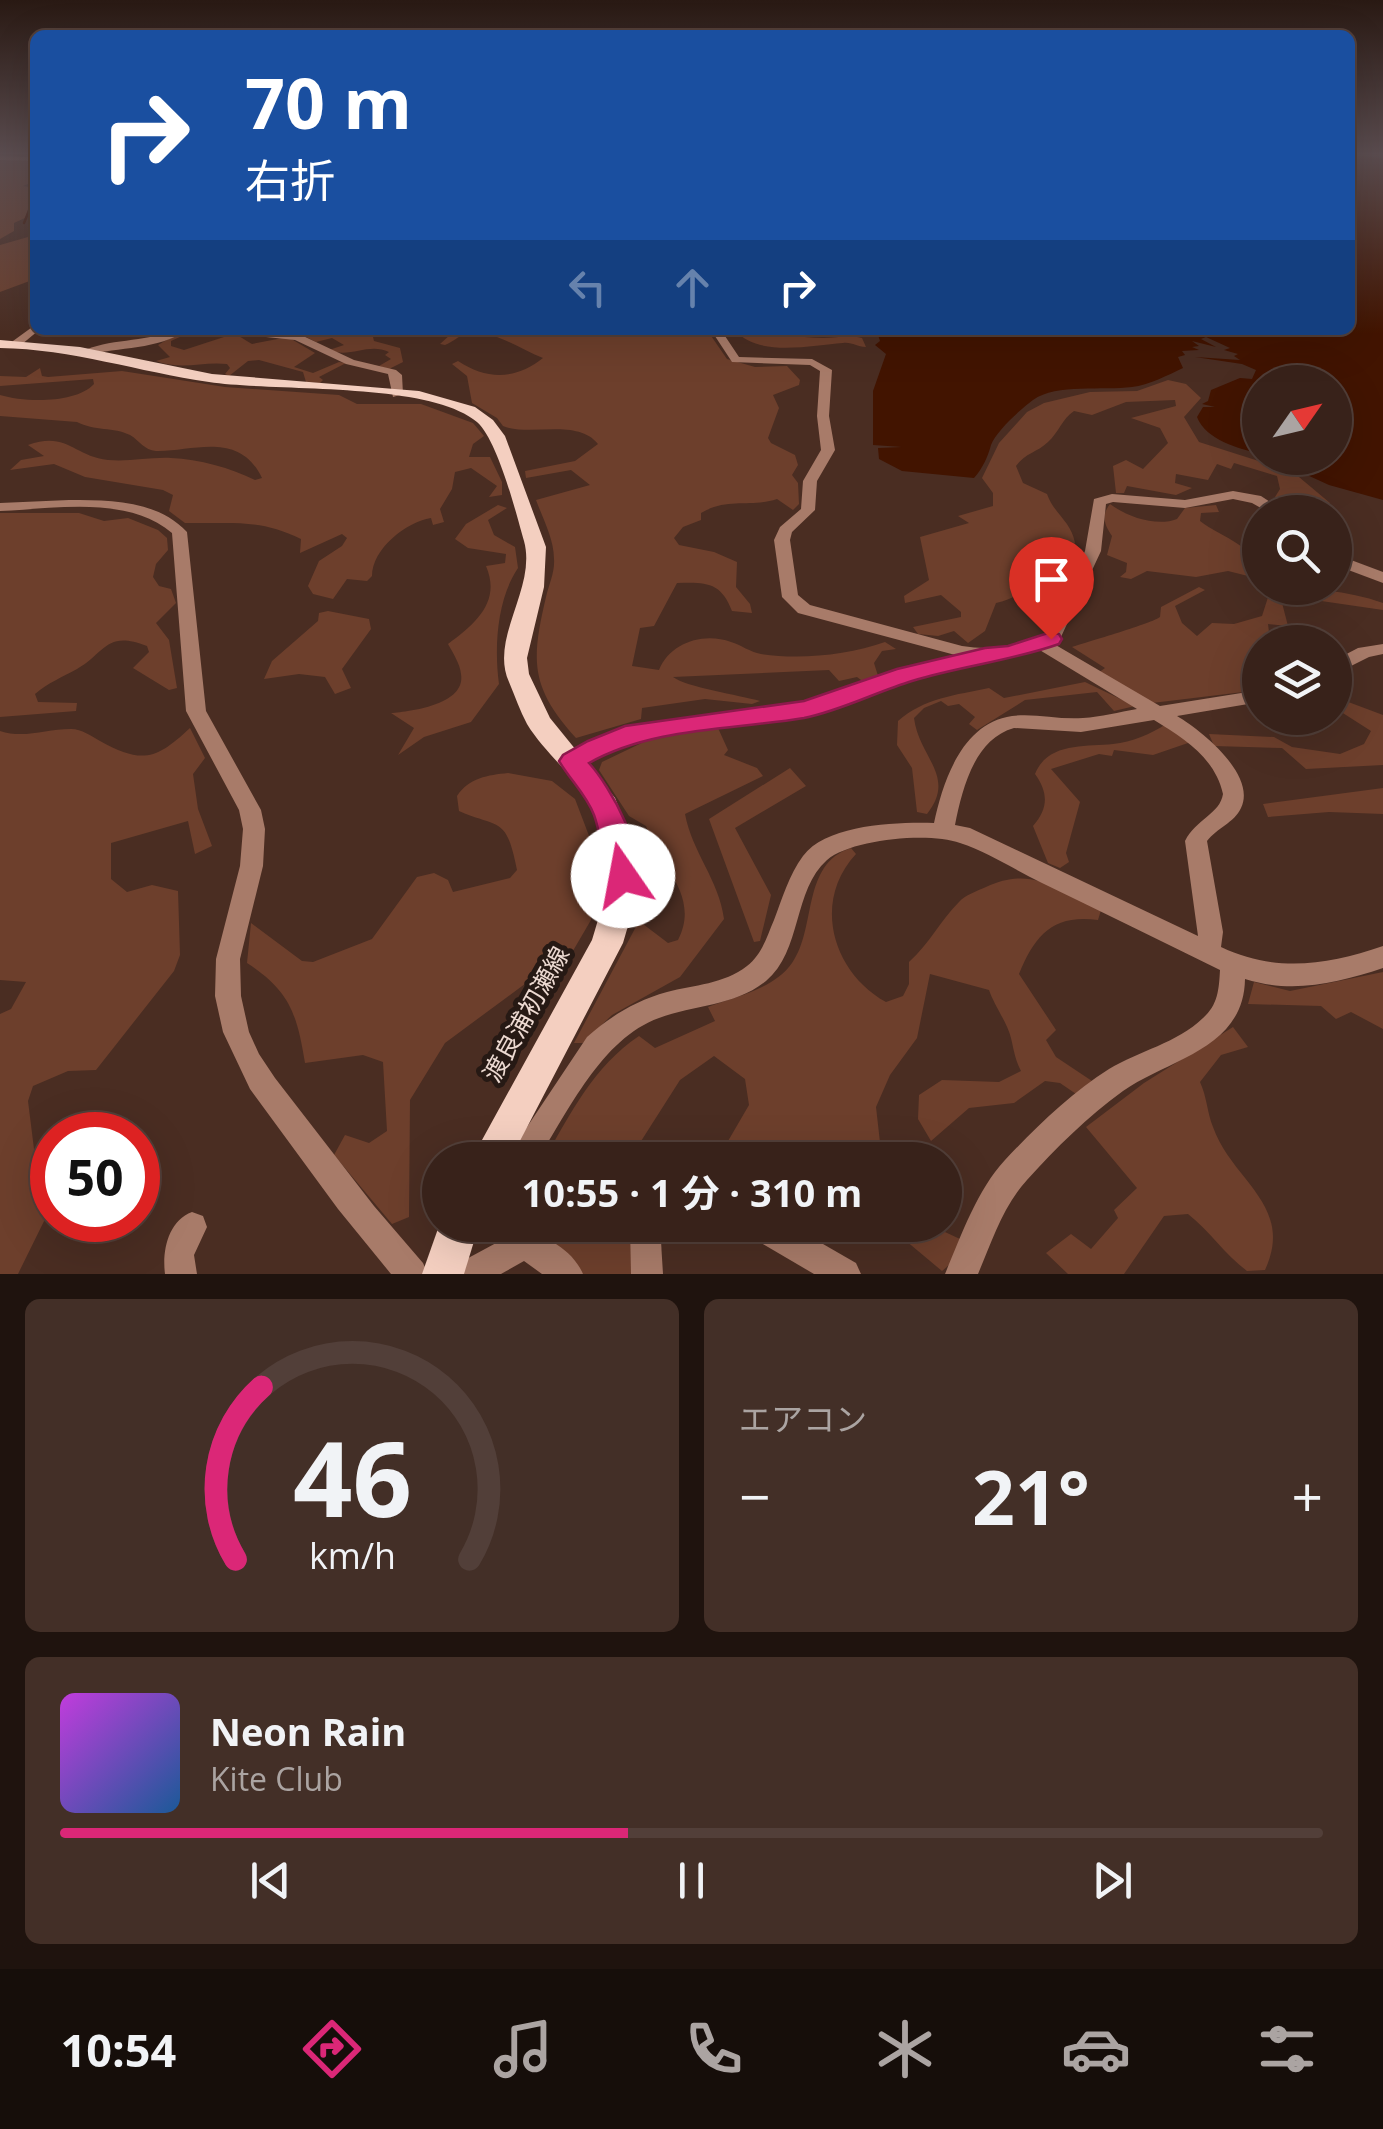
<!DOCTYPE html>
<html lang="ja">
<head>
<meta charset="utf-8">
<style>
	:root { --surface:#38221a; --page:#432f27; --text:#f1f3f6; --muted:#aba4a2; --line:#523f39; --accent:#db2777 }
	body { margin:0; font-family:"Open Sans","Noto Sans JP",sans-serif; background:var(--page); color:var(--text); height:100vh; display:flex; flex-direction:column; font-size:38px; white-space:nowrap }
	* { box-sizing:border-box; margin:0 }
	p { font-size:32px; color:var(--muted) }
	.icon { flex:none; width:55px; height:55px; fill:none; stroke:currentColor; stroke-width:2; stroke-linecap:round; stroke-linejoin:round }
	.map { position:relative; height:1274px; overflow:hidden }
	.panel { display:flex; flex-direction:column; gap:25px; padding:25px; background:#1f130e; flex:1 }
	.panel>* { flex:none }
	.banner { position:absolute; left:30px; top:30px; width:1325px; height:305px; border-radius:15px; box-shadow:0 10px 40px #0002,0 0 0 2px var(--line); background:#1a4fa0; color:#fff; overflow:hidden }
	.needle { width:65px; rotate:56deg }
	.controls { position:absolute; left:1242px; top:365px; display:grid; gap:20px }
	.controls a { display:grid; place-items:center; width:110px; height:110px; border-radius:50%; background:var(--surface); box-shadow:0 10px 40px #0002,0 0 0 2px var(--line); font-size:50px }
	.speed { position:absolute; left:30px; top:1112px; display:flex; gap:20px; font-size:50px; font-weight:700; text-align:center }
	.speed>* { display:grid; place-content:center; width:130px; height:130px; border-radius:50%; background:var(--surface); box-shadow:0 10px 40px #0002,0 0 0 2px var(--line); line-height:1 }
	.speed .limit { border:15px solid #d22; background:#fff; color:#111 }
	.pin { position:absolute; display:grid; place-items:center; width:85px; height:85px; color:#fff; margin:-102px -42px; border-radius:50% 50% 50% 0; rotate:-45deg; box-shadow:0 0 10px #0007 }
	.pin .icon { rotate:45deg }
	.me { position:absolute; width:110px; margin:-55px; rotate:348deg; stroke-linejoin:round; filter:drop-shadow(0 0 8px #0008) }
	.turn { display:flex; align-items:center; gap:35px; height:210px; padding:0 50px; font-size:45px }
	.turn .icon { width:130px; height:130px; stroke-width:2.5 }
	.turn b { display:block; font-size:70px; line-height:85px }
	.lanes { display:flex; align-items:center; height:95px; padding:0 50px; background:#0003; justify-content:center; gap:50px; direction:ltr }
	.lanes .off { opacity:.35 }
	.big { font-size:75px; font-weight:700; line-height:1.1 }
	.panel .tile { flex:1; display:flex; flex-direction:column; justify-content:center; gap:15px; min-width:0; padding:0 35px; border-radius:15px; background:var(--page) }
	.panel .dial { align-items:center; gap:0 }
	.dial svg { height:260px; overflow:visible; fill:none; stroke:var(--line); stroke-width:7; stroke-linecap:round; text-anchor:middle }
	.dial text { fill:var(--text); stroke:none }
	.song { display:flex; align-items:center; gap:30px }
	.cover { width:120px; height:120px; border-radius:15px; background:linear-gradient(135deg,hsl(290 70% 55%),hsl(210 70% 35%)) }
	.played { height:10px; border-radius:5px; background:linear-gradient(90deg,var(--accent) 45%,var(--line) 45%) }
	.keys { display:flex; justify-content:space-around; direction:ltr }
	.heat { display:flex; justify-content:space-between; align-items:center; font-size:55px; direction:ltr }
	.panel .tiles { flex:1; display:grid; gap:25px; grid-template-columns:1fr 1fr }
	.tile:last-child { grid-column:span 2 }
	.trip { position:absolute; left:422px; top:1142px; width:540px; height:100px; border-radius:50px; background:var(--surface); box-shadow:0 10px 40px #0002,0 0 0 2px var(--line); font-weight:700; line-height:100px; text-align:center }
	.menu { display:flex; height:160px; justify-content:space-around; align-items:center; background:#160e0a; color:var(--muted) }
	.menu .icon { width:70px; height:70px }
	.menu .on { color:var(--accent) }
	.menu b { font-size:45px; color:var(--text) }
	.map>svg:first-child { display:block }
	.green { fill:#6d3f2c }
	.water { fill:#421400 }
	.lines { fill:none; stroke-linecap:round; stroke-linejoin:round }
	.stream { stroke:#421400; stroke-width:2.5 }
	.minor { fill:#a87b69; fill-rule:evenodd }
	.major { fill:#f4cfc0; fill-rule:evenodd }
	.route { fill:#db2777; stroke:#8e194d; stroke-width:2.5 }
	.labels { text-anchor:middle; stroke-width:10; stroke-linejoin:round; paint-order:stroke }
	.street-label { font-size:25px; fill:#eddad2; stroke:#261914 }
</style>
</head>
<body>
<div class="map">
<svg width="1383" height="1274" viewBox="0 0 1383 1274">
	<rect width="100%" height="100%" fill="#4a2d22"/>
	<g class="green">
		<polygon points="0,159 29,161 35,167 35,181 23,186 35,188 25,218 14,223 14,231 0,239"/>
		<polygon points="35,235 35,279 0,292 0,245"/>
		<path d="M195,330L171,341V346L184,350L224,337L220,333C233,330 241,338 252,344L288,337L315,353L294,367L313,373L339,362L346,363L319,377L323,380L320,383L306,382L303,372L259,360L248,361L229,376L225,374L230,368L227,364C202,361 183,371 156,361L170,357L158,345L182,331Z"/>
		<path d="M269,330H375L372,333L374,341L400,348L403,362L389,369L379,366L391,359L385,355L389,352C368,342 350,359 329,350L344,345L332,338L316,342L296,332Z"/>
		<path d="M396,330H656L686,337L691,334L683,330H707L727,359L755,367L787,366L800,380L799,385L773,395L779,408L768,438L771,443L795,455L798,465L792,475L798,483L799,504L793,510L777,499C750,508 728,497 701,513V520L683,527L674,538L679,545L714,552L737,562L736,587L750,604L752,613L732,611C721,582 706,582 677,583L654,626L640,628L632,666L659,670C670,643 703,632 731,642C741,645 750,652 761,654C800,660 848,655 885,642L896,649L882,651L874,663L879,679L865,683L857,677L839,681L829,670L673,677C686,687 739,695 760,701L752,704L705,699L642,708L641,719L576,738C530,687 531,661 546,597C549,584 555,572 554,559C554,539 543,519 536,500L590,485L571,470L526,478L525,471L575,461L598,444C577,418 530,437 503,426L497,418L472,403L467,376L452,364L458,361C487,380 515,380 543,358C519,349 490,327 466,334C458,336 453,342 445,345L440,344L451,334L402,336Z"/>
		<path d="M735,330C765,330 793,338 823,338C837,338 848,334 862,338L866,347C856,347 853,342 843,343C812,345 758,358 735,330Z"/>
		<path d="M40,368L42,376L48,377L122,371L225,387L339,395L357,404H421L473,423L484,436L473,444L469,457H490L502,482V495L489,497L497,486L471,468L455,472L452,489L440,509L444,522L433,525L431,518C406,522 372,549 372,576L367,581L347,579L333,599L313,594L308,586L319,561L342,546L347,538L342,534L300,553L301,539C259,518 230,524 185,523L169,511L173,495L163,490L85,477L54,464L10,470L21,460L44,456L28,445C67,431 73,456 108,460C129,462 150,457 171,458C199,459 231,468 255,480L262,478C239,430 192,452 156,451C144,450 140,441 130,435C114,427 94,431 77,422L0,416V395C26,403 77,403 94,384L93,379L0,386V376L26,377Z"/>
		<path d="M1168,380L1186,384L1201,398L1184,417L1199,442L1293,472L1330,503L1321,506L1308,502L1320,512H1286L1275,497L1280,489L1277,476L1234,463L1231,469L1217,464L1208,480L1176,474L1175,483L1192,488L1176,495L1127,486L1124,493H1116L1113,466L1126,460L1143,469L1168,443L1160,428L1131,418L1176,406L1175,400L1126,402L1092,415L1074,411C1062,419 1059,432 1048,442C1038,452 1025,453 1016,466L1023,483L1047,494C1054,514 1071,521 1075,543C1049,567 1032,595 996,603L985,631L968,643L954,631L938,636L918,634L913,627L961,617V612L941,595L905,603L904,596L929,580L920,537L969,523L958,516L993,506V493L982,478L999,443L1027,412L1044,403L1090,392L1137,391Z"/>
		<path d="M1110,504C1127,517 1157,527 1177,519L1185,508L1216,505L1219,512L1201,513L1200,521C1221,538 1260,546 1260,579L1228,571L1196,577L1147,571L1131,579L1120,577L1126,572L1127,563L1107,555L1112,536C1104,524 1101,516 1110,504Z"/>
		<path d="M498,505L507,508L488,520L494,535L515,547L518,568C497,599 494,647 499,684L471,722L424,737L398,755L414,728L391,713C413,711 466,704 461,674C460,664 453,653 448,644C477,623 501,601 486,566L505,563L506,554L468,548L455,539L466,524Z"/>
		<path d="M0,513H79L104,521L128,518L158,530L167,538L168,550L156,564L153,577L159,586L171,589L176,603L156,623L169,640L177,688L169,690L133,668L149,652L147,646C106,630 106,652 77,669C62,677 48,683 35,694L38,702L77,703L76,711L0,717Z"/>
		<path d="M1199,587L1205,590L1175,606L1182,623L1197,636L1212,623L1234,624L1262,616L1271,588C1310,588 1346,590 1383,603V610L1280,595L1288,626L1268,624L1269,632L1284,642H1260V690L1152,703L1098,673L1105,668L1072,647C1087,642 1153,623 1160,617L1161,607Z"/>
		<polygon points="328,611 369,619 371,629 342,669 351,688 335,694 325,677 299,674 264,679 272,661 318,621 319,613"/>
		<path d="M1085,682L1135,706L1114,711L1097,692L1025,700L977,730L969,724L975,717L959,704L948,706L941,701L924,708L914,718C919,758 957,776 927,814L917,812L912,768L897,745L898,721C924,698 956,695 989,688L1004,698Z"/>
		<polygon points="1335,697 1383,715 1383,765 1306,769 1282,748 1214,746 1209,734 1274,737 1292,747 1340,754 1364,744 1371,731 1335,708"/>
		<path d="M1166,724L1188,738V743L1153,755L1114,750L1112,756L1099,754L1051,769L1080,802L1066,853L1069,862L1060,868L1048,863L1033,826C1049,808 1048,792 1035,774C1048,742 1085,747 1113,744C1132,742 1151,734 1166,724Z"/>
		<path d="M190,728L205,758L193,774L198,809L212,846L195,854L188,821L111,843V879L127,892L152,885L178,891L180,955L174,971L96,1070L68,1071L33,1086L28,1101L35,1157L49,1186V1211L18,1274H0V1014L11,1009L26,982L0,980V731C24,739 46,729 71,729C82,729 91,736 100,741C142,764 156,760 190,728Z"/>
		<path d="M718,728L728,750L724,755L757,768L763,776L685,814C692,852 719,880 724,919L680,977L612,1015L583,1043H574L639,921L668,943L678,940C701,895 659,866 646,826L629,816L599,770L602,762L652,738Z"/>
		<polygon points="790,768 806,786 735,828 771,895 760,941 754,942 709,819"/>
		<path d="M508,773L552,781L575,799L591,841V920L560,973L545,969L445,1043L410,1100L409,1217L392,1224L334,1155L345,1135L369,1143L387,1131L383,1062L363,1055L305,1063C297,1014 290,991 247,963L251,923L302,961L313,962L372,939L417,877L434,873L448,880L453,892L510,878L517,870C506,815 500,829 459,811L457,796C469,778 488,775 508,773Z"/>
		<polygon points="1383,788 1383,814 1329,812 1268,817 1263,804"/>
		<path d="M851,848L856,854C812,901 832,972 886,1002L903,996L909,984V962C930,943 940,921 959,902C965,895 977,891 986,887C1032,865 1059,890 1101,910L1098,920C1053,914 1035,935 1019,974L1056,1030L1046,1040L1056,1057L1095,1083L1079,1096L1060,1083L1045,1081L1014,1103L969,1108L931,1141L918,1119L919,1095L942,1080L999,1082L1021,1071C1015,1059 1014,1051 1011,1038C1008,1024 994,1005 989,990L930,974L917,1038L890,1075L876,1107L882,1160H717L749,1105L745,1079L714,1056L680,1080L629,1160H544C570,1114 594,1066 639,1036L655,1048L715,1021L708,1007C736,996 774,989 792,963C817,928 801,864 851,848Z"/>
		<polygon points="1383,972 1383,1029 1351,1012 1336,1019 1321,1006 1248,1004 1254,982 1290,991"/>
		<path d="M1233,1027L1248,1047L1221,1055L1200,1082C1207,1097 1207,1112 1213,1127C1232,1181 1295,1205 1265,1270L1247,1271C1224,1254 1210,1231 1188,1214L1164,1216L1124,1274H1068L1046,1253L1071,1234L1091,1249L1118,1218L1114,1210L1137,1188L1086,1127L1144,1083Z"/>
		<polygon points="519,1225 635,1225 637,1274 580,1274 555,1246"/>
		<polygon points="887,1225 930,1225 960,1239 956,1259 942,1271"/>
	</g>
	<path class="water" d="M1350,155L1383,158V500L1329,485L1270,458H1335V382H1260V454C1238,448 1206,440 1197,417L1203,407H1215L1202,404L1208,401L1211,390L1240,378L1252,379L1256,370L1242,364L1195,357L1240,360L1234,356L1238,354L1224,350L1230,348L1206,337L1201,339L1216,347L1192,341L1199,346L1192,347L1199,350L1182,351L1185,355L1178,357L1183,368C1168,375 1149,385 1132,387C1103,391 1057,383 1033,400C1022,408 996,431 991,445C988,456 983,468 974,478L902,471L879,459L878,448L902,447L873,445V391L886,354L875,345L880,341L878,335L861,330H1350Z"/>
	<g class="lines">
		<g class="stream">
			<polyline points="17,155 24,157"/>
			<polyline points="24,223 35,196"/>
		</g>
		<g class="minor">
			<polygon points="0,156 35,157 35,161 0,160"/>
			<polygon points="35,325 35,330 39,330 21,345 13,345 13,341"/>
			<path d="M173,330H187C158,350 119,347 86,355L81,352C108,338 144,343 173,330Z"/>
			<polygon points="221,330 258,330 301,335 354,360 396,370 402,375 403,394 393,397 388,374 346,364 295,340 226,333"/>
			<path d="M711,330H721L739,357L812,359L832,370L829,416L835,450L817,481L815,510L792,532L790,540L798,595L810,605L962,646C993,651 1015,646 1044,636L1085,551L1094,499L1112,494L1185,500L1233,491L1261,496L1285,512H1268L1252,503L1233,499L1185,508L1113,502L1106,504L1101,551L1060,639L1054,644L1160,706L1260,690V702L1177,716C1201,730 1257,775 1241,808C1234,823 1217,828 1207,841L1223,932L1221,947C1276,973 1327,965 1383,946V968C1338,983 1292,994 1245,979C1244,1049 1169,1059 1123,1091C1088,1116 1056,1148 1027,1180C1003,1206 992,1241 978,1274H945C961,1236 977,1190 1005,1160C1036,1127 1071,1093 1109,1069C1139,1051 1177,1043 1203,1018C1218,1005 1219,989 1220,970C1161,941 1102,912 1042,883C1015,870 988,852 960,843C929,832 852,839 827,860C793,890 802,951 766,981C736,1006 694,1005 659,1018C601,1039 569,1111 537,1160H505L587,1037C611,1016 635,1001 667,992C694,985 724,984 747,966C762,955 767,936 774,920C782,899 789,875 803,856C827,824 897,822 934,823C943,781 962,723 1012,716C1035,713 1059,720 1083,718C1101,717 1119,712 1137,709L1038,649L1011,658L984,660L912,679L807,715L629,741L579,766H565L562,761L565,756L625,728L805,703L900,671L959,656L798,613L782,597L774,540L780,527L801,509L803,481L821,450L817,416L820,371L810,365L732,362ZM1154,720C1184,738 1215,758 1223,794C1220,814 1196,819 1185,841L1198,936L970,828L955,825C962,790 974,739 1014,728L1081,732Z"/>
			<path d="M69,500C110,500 157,500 187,532L206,711L261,810L265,829L263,866L240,959L241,996L249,1032L259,1054L275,1078L374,1206L423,1263L428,1274H391L338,1209L250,1089L223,1032L215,996L216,959L240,866L243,829L239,810L186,711L172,533C127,495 55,509 0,511V503Z"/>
			<polygon points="1335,554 1383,572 1383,583 1335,565"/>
			<polygon points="1383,644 1383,654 1369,657 1335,674 1335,660 1358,648"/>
			<path d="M192,1212L203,1216L207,1227L194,1255L197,1274H165C162,1251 168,1221 192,1212Z"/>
			<path d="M444,1225H500L496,1236C480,1242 464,1243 448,1237Z"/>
			<polygon points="630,1225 660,1225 663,1274 631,1274"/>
			<polygon points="745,1225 790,1225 856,1263 861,1274 814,1274 749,1236"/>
			<path d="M522,1229C546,1236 573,1250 583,1274H542L524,1261L501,1274H454L459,1263Z"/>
		</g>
		<g class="major">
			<path d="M0,340L80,347L212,374L419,391L475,407L493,420L505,436L546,547L544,587L527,658L529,674L550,718L615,798L629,833L638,876L635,902L623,943L510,1160H471L592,940C607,894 615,846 588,801C572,773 544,752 527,724C520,711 515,696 509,682C489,638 537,588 524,541C516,513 498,441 477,422C429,381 275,392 209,382C139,372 72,349 0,348Z"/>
			<polygon points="440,1223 479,1225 464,1274 422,1274"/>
		</g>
	</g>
	<linearGradient id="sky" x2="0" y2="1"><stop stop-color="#291913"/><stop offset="0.46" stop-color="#5a4c4f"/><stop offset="1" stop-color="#5a4c4f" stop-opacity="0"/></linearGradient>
	<rect width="1383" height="334" fill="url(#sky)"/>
	<path class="route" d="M1051,632L1059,634L1062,639L1059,644C1011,661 961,666 912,681C876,692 840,711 804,718C732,730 653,727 589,763C610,786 649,855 633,884L623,888L612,884C602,866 602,836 594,815C586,794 570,780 559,761L563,755L588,741L625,726L804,701L897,669L985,648L1008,646Z"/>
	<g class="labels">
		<g class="street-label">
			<text transform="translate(526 1014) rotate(-61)" y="9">渡良浦初瀬線</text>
		</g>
	</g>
</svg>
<div class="controls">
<a><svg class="needle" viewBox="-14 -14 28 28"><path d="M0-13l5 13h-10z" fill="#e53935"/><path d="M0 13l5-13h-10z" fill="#aba4a2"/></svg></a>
<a><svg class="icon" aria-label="search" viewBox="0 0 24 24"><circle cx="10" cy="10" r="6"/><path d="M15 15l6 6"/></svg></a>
<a><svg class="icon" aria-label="layers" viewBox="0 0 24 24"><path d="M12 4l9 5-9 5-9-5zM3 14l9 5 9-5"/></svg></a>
</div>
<div class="speed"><div class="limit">50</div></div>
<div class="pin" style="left:1051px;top:639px;background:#d93025"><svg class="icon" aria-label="arrive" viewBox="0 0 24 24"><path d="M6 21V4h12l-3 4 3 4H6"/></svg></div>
<svg class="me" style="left:623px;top:876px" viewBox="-20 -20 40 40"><circle r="19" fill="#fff"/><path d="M0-13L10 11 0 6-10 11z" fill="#db2777"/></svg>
<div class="trip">10:55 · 1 分 · 310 m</div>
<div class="banner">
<div class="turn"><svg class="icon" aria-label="right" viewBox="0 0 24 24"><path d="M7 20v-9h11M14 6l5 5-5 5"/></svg><div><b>70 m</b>右折</div></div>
<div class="lanes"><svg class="icon off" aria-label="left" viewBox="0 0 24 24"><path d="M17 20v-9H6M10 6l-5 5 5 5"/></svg><svg class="icon off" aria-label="ahead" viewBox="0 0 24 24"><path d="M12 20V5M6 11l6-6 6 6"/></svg><svg class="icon" aria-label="right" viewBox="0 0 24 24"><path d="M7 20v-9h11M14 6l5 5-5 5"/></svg></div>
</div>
</div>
<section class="panel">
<div class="tiles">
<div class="tile dial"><svg viewBox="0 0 100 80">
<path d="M14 69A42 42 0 1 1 86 69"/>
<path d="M14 69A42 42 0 0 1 22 16" stroke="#db2777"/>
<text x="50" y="56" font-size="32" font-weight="700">46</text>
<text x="50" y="72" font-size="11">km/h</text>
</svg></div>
<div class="tile"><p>エアコン</p>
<div class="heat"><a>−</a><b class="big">21°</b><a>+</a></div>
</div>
<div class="tile">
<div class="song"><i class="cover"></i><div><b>Neon Rain</b><p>Kite Club</p></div></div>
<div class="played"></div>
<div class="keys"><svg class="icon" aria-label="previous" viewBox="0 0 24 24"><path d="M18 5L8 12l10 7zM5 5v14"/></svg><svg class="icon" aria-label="pause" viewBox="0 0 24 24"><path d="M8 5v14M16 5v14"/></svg><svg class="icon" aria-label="next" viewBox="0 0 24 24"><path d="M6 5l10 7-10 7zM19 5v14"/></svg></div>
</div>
</div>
</section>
<nav class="menu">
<b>10:54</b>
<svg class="icon on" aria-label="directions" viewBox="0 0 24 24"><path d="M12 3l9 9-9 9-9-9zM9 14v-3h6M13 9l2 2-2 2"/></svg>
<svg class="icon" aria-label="music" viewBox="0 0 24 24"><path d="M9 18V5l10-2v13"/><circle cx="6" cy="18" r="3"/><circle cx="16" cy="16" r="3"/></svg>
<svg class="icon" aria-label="phone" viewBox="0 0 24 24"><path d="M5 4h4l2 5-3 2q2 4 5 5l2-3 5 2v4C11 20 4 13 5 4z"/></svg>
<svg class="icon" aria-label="climate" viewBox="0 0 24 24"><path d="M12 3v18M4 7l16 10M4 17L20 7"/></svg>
<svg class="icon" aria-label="car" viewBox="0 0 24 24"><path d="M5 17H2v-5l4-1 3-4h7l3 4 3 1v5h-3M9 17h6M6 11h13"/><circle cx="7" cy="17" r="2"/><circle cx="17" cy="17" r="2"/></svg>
<svg class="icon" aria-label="filters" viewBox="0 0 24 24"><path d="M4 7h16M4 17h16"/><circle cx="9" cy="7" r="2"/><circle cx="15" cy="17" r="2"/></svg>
</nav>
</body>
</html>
